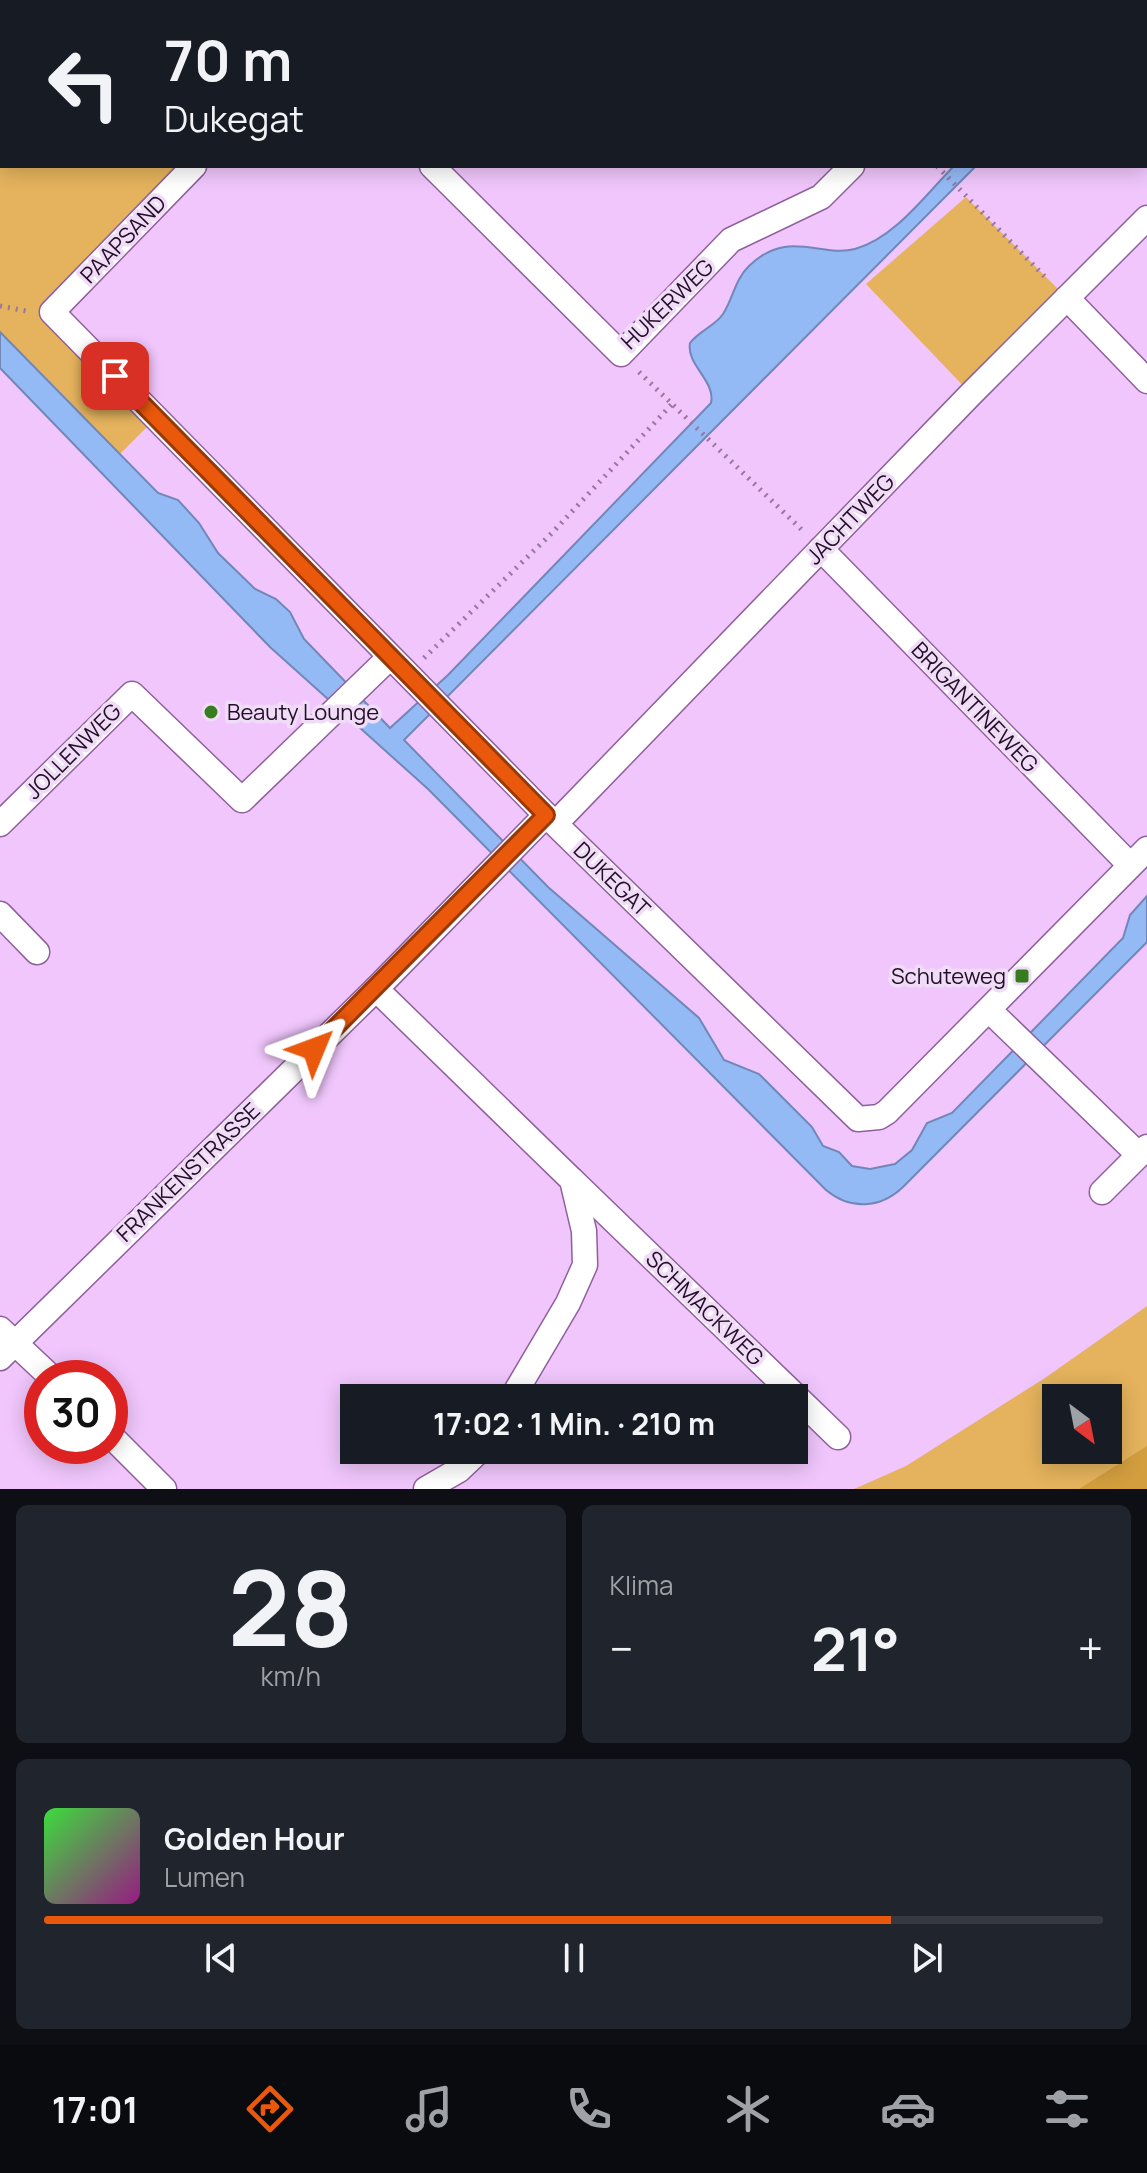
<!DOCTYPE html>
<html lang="de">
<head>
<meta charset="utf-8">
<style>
	:root { --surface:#171b24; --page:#20242c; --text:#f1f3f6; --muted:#9ea1a6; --line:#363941; --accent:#ea580c }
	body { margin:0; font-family:Manrope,sans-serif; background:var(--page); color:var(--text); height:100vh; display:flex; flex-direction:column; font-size:30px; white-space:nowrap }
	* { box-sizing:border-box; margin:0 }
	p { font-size:26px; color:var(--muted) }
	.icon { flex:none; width:44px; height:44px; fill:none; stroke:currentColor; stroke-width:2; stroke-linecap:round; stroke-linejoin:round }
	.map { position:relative; height:1489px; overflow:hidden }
	.sheet { display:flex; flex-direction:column; gap:16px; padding:16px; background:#0d0f14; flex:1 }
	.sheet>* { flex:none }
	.hud { position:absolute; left:0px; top:0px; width:1148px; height:168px; box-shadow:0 4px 20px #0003; background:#171b24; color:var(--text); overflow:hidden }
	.needle { width:52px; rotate:148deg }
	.fabs { position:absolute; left:1042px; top:1384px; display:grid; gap:16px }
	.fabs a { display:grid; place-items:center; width:80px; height:80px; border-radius:0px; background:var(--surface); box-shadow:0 4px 20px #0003; font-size:40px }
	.speed { position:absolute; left:24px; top:1360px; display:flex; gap:16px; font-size:40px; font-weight:700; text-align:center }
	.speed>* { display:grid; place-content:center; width:104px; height:104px; border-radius:50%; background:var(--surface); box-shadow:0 4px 20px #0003; line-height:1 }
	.speed .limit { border:12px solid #d22; background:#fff; color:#111 }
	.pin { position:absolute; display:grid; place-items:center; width:68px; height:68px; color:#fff; margin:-34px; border-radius:16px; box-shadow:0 4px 12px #0006 }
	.me { position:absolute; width:88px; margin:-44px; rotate:46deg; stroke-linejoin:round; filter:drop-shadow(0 0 6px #0008) }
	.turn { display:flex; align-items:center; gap:28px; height:168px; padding:0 32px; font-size:36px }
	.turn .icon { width:104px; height:104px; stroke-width:2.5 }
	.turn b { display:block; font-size:56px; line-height:68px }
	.big { font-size:60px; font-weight:700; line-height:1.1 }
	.sheet .tile { flex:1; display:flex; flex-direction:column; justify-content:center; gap:12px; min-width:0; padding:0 28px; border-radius:12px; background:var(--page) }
	.sheet .dial { align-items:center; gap:0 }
	.dial b { font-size:104px; line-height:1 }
	.song { display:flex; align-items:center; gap:24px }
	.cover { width:96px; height:96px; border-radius:12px; background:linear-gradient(135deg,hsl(120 70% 55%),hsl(310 70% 35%)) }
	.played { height:8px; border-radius:4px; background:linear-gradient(90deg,var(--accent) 80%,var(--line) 80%) }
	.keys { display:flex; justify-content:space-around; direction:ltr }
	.heat { display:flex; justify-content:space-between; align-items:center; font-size:44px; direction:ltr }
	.sheet .tiles { flex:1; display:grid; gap:16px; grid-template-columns:1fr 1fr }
	.tile:last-child { grid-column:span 2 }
	.trip { position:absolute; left:340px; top:1384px; width:468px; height:80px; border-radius:0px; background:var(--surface); box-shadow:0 4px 20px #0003; font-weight:700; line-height:80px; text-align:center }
	.menu { display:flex; height:128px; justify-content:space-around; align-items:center; background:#090b0e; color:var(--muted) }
	.menu .icon { width:56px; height:56px }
	.menu .selected { color:var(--accent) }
	.menu b { font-size:36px; color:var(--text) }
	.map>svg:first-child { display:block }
	.green { fill:#e5b35d; fill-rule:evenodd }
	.forest { fill:#d29e3e }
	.water { fill:#94baf6; stroke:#7287b8; stroke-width:2 }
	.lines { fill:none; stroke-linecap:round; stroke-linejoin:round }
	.minor-casing { stroke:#90609d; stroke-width:27 }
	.path { stroke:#9878a1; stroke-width:5; stroke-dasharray:2 6; stroke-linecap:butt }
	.minor { stroke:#fff; stroke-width:24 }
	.route-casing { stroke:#983908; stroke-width:20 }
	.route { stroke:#ea580c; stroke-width:14 }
	.poi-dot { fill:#377d20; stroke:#f1dcf7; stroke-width:3 }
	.labels { text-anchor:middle; stroke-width:7; stroke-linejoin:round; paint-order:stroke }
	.street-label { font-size:22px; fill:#220f27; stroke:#f1dcf7 }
	.poi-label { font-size:22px; fill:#220f27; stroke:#f1dcf7; text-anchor:start }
</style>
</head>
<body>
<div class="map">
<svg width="1147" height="1489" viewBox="0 0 1147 1489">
	<rect width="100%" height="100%" fill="#f0c6fc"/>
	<g class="green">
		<polygon points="0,136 2,166 194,166 52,312 156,418 120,454 0,332"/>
		<polygon points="966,197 1067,298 971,394 866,284"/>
		<path d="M1147,1306V1489H854L906,1466L1045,1378ZM1056,1398H1108V1450H1056Z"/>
	</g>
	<polygon class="forest" points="1147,1446 1147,1489 1079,1489"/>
	<path class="water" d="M954,166H976L404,740L548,887L699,1018L724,1060L759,1074L812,1127L823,1146L839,1152L852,1166L870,1169L895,1164L912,1150L927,1123L952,1113L1123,938L1130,915L1147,896V942L903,1187C880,1209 850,1210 826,1190L428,789L270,647L0,368V332L158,493L178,500L199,523L218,553L255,589L276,599L290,612L304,639L390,728L448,675L711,403C716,381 686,365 690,343C699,331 715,326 723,314C733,299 735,279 749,266C788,228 820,258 855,249C894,239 927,193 954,166Z"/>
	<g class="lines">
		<defs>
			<g id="minor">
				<polyline points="770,0 772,2"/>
				<polyline points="352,2 354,0"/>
				<polyline points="846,2 849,0"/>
				<polyline points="194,166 52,312 546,815 858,1119 879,1117 887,1112 1147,849"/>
				<polyline points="432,166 621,354 731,240 821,197 852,166"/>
				<polyline points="1067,298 1147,381"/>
				<polyline points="821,549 1130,865"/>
				<polyline points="556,823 971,394 1147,218"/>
				<polyline points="0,824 132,694 242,800 389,658"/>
				<polyline points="0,914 37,952"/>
				<polyline points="376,989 572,1180 584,1231 585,1265 568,1303 512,1398"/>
				<polyline points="990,1011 1139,1155"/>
				<polyline points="572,1180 838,1437"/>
				<polyline points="1102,1192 1147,1147"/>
				<polyline points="0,1329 52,1378"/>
				<polyline points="0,1358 376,989 546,815"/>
				<polyline points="110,1435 164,1489"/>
				<polyline points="426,1489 459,1470 480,1450"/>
			</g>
		</defs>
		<use href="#minor" class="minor-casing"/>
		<g class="path">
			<polyline points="1081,2 1083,0"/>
			<polyline points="937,166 1048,280"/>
			<polyline points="0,306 26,311"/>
			<polyline points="639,372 804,532"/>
			<polyline points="424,658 552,533 672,404"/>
		</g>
		<use href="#minor" class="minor"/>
	</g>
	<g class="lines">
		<defs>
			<polyline id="route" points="115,376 546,815 314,1049"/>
		</defs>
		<use href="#route" class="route-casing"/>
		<use href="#route" class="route"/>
	</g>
	<g class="poi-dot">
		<circle cx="211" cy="712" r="8"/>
		<rect x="1014" y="968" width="16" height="16" rx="4"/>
	</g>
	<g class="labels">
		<g class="street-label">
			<text transform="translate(123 239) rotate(-46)" y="8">PAAPSAND</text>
			<text transform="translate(667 304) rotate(-44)" y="8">HUKERWEG</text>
			<text transform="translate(850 519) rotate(-46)" y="8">JACHTWEG</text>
			<text transform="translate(975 707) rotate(46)" y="8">BRIGANTINEWEG</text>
			<text transform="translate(73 751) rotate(-45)" y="8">JOLLENWEG</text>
			<text transform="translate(612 879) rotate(44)" y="8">DUKEGAT</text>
			<text transform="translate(188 1172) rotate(-44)" y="8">FRANKENSTRASSE</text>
			<text transform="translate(705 1308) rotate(44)" y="8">SCHMACKWEG</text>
		</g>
		<g class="poi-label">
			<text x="227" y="720">Beauty Lounge</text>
			<text x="1006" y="984" text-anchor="end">Schuteweg</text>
		</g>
	</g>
</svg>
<div class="fabs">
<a><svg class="needle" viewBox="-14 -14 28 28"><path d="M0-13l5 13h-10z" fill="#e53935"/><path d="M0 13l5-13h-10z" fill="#9ea1a6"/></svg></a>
</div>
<div class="speed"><div class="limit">30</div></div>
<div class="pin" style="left:115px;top:376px;background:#d93025"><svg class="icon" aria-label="arrive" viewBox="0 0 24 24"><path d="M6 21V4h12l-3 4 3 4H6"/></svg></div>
<svg class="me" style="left:314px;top:1049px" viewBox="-20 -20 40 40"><path d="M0-17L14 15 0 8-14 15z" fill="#ea580c" stroke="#fff" stroke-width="4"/></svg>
<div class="trip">17:02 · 1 Min. · 210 m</div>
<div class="hud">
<div class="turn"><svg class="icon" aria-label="left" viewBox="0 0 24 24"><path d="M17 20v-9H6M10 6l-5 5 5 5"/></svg><div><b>70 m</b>Dukegat</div></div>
</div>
</div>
<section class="sheet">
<div class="tiles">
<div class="tile dial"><b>28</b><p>km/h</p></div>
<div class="tile"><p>Klima</p>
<div class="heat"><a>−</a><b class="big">21°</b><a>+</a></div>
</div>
<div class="tile">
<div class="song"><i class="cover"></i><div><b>Golden Hour</b><p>Lumen</p></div></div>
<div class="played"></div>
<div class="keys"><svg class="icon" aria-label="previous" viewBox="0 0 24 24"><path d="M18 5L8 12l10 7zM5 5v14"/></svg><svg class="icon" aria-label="pause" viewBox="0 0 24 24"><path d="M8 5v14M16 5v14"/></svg><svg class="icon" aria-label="next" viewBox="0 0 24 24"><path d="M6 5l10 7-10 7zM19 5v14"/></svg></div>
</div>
</div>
</section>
<nav class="menu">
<b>17:01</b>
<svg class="icon selected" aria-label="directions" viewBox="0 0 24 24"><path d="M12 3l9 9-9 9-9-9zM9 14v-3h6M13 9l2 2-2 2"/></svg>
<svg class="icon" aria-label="music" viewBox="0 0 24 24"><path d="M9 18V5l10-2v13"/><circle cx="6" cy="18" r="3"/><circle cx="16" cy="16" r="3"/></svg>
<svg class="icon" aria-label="phone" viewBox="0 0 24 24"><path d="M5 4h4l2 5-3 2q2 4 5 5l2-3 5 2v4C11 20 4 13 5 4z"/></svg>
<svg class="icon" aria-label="climate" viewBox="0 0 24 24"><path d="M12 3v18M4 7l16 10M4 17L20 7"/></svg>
<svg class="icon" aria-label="car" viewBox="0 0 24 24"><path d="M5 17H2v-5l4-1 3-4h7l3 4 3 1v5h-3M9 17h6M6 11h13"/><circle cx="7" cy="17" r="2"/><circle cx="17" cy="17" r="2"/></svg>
<svg class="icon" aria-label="filters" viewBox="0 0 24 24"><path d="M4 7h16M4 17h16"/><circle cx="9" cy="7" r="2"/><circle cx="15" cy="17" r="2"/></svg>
</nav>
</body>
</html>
